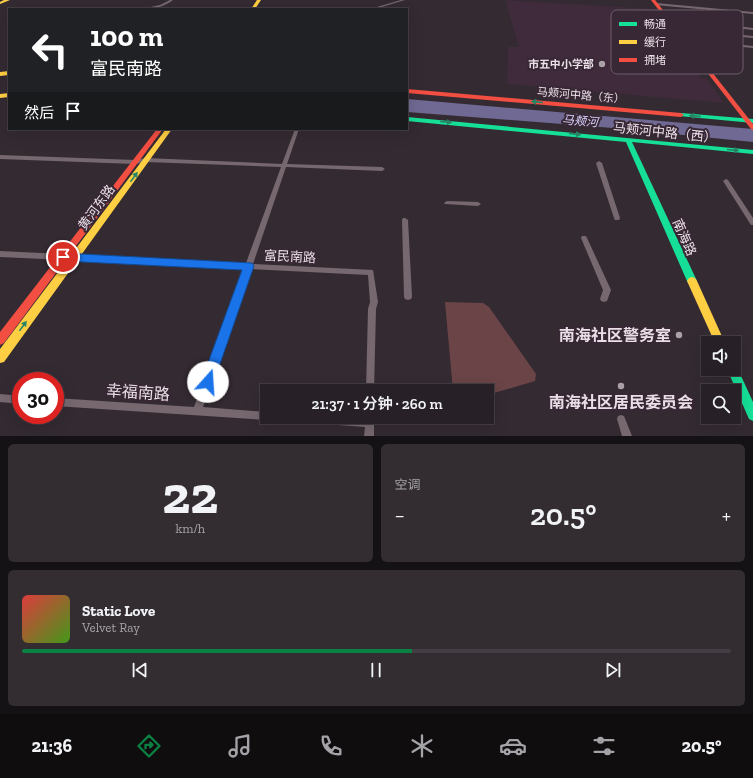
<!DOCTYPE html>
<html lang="zh">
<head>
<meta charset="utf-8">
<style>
	:root { --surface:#272026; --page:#332d32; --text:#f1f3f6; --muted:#a4a3a7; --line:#433e43; --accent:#0b8043 }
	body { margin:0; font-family:"Zilla Slab","Noto Sans SC",serif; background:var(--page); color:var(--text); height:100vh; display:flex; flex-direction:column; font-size:15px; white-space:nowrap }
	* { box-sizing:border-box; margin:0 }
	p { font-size:13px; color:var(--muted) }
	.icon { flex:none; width:22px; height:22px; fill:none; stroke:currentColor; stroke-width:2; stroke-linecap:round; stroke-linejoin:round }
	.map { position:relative; height:436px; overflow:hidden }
	.side { display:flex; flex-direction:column; gap:8px; padding:8px; background:#151215; flex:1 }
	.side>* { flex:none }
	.top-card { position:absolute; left:8px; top:8px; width:400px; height:122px; border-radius:0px; box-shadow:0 4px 16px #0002,0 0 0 1px var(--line); background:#202124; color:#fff; overflow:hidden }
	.controls { position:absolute; left:701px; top:336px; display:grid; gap:8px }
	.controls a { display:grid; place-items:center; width:40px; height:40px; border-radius:0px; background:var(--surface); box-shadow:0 4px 16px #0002,0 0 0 1px var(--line); font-size:20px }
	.speed { position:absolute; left:12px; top:372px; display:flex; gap:8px; font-size:20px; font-weight:700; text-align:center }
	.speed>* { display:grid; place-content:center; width:52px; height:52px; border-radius:50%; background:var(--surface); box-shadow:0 4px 16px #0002,0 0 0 1px var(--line); line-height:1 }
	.speed .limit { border:6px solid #d22; background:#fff; color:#111 }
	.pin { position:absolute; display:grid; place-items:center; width:34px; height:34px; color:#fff; margin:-17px; border:2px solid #fff; border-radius:50%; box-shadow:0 1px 4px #0007 }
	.me { position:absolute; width:44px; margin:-22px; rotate:19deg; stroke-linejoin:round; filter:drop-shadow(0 0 3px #0008) }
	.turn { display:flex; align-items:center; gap:14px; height:84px; padding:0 16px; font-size:18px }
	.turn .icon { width:52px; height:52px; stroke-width:2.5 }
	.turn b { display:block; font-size:28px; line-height:34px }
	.then { display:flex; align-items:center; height:38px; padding:0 16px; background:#0003; gap:8px; font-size:15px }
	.big { font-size:30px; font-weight:600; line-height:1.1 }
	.side .widget { flex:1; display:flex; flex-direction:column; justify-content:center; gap:6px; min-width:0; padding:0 14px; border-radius:6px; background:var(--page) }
	.side .dial { align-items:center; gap:0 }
	.dial b { font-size:52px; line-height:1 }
	.song { display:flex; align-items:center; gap:12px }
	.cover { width:48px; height:48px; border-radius:6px; background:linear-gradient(135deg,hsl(0 70% 55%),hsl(100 70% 35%)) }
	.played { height:4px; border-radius:2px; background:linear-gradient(90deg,var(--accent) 55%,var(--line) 55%) }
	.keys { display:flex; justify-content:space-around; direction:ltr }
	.heat { display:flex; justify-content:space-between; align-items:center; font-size:22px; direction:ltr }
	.side .tiles { flex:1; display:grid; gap:8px; grid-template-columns:1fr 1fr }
	.widget:last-child { grid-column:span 2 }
	.trip { position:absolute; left:260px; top:384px; width:234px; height:40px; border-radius:0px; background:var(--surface); box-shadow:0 4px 16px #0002,0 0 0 1px var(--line); font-weight:600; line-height:40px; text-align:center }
	.dock { display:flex; height:64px; justify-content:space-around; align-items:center; background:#100d0f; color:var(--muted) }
	.dock .icon { width:28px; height:28px }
	.dock .selected { color:var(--accent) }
	.dock b { font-size:18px; color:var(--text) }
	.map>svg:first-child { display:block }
	.built { fill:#3f2b3c }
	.green { fill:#6a4446 }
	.water { fill:#6f6993 }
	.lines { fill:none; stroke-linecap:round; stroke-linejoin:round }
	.street { fill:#76686e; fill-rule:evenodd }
	.fast { fill:#16e098; fill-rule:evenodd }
	.slow { fill:#ffcf43; fill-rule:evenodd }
	.jam { fill:#f24e42; fill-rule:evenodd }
	.oneway { fill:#278466 }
	.route { fill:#1a73e8; stroke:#114b97 }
	.poi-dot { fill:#aaa0a8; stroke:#382734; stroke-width:1.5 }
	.labels { text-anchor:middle; stroke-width:4; stroke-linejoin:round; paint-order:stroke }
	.far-poi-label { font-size:11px; font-weight:bold; fill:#eadfe8; stroke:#382734; text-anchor:end }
	.far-street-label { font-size:11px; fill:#eadfe8; stroke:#382734 }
	.far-water-label { font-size:12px; font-style:italic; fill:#d7d2fe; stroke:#382734 }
	.street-label { font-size:13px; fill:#eadfe8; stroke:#382734 }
	.near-poi-label { font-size:16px; font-weight:bold; fill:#eadfe8; stroke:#382734; text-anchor:end }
	.near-street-label { font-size:16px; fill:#eadfe8; stroke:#382734 }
	.key { fill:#382734; stroke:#6d5e6a; stroke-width:1 }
	.key-label { font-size:11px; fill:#eadfe8 }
</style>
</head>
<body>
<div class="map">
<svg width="753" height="436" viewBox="0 0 753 436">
	<rect width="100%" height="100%" fill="#342b32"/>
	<polygon class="built" points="505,0 652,9 670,32 673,33 701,71 696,71 701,78 707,79 724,103 507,84 508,47 519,47"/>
	<polygon class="green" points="445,302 483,303 489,307 536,374 535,381 487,395 487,391 453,391"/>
	<polygon class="water" points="407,99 753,129 753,142 613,128 407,112"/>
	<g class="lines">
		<g class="street">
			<path d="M170,0H173C164,7 154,9 141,9L160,5Z"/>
			<polygon points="401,0 405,0 375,9 370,9"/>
			<polygon points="656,3 753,12 753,14 655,5"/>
			<polygon points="695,21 753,28 753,30 694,23 693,22"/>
			<polygon points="699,31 753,36 753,38 700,33 699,33"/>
			<polygon points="724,43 753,46 753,48 723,45 722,44"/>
			<polygon points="295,129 299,129 287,164 382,167 385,169 382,171 286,167 253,264 373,270 378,302 376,309 374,391 366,391 368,309 370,302 368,275 251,269 203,407 267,412 267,417 271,417 270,419 267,420 55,406 55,398 194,407 244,268 0,257 0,251 246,263 281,167 146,162 135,164 0,159 0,155 135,160 146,158 282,164"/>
			<polygon points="599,161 602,163 620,218 619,220 615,220 614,218 596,163"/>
			<polygon points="726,179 728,180 753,218 753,225 751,225 723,181"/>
			<polygon points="447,201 478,202 481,204 478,206 445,204 444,203"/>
			<polygon points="403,218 405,218 408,220 412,297 411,299 408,300 405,299 404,297 402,220"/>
			<polygon points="582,236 586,236 587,238 611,290 607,301 604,302 601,301 600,299 603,290 581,238"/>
			<polygon points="0,394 21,396 21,404 0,402"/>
			<polygon points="621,415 624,416 632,436 622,436 617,419 618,416"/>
			<polygon points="281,417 348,417 366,418 366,417 374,417 374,436 364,436 365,427 285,421 282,420"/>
		</g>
		<g class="fast">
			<polygon points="681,113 753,119 753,123 679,116 678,115"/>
			<polygon points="407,117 753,150 753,154 632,142 697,281 695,284 692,285 689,284 687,281 626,142 407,121"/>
			<polygon points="734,365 736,365 753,402 753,421 749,419 727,369 734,369"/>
		</g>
		<g class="slow">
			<polygon points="4,0 10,0 0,4 0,2"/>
			<polygon points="257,0 261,0 255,9 251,9"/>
			<polygon points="9,71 9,75 0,76 0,72"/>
			<polygon points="9,93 9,97 0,98 0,94"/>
			<polygon points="166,129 172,129 4,362 0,363 0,349"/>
			<polygon points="692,277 695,278 697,281 725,343 715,343 687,281 689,278"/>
		</g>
		<g class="jam">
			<polygon points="651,0 655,0 753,124 753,130 751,129"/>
			<polygon points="407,89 681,113 684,115 681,117 407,93"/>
			<polygon points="157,129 163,129 4,343 0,345 0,332"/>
		</g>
	</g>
	<defs><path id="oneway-solid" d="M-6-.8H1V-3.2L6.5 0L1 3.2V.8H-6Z"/></defs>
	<g class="oneway">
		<use href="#oneway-solid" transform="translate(537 102) rotate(-175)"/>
		<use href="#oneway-solid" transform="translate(695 116) rotate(-175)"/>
		<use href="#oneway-solid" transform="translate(446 122) rotate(5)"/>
		<use href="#oneway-solid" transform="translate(575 134) rotate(6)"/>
		<use href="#oneway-solid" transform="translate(733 150) rotate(5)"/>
		<use href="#oneway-solid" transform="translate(134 177) rotate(-54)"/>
		<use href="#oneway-solid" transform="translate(23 326) rotate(-54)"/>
	</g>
	<polygon class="route" points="63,253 252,263 254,266 212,387 208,388 203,387 201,382 242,270 63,261 60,260 58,257 60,254"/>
	<g class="poi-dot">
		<circle cx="602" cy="64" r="4"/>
		<circle cx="679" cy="335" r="4"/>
		<circle cx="621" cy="386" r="4"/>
	</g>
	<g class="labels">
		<g class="far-poi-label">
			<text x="594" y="68">市五中小学部</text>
		</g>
		<g class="far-street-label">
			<text transform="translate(581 95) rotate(5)" y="4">马颊河中路（东）</text>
		</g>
		<g class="far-water-label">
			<text transform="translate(580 121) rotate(5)" y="4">马颊河</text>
		</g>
		<g class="street-label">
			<text transform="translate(665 132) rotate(6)" y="5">马颊河中路（西）</text>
			<text transform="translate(96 207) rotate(-54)" y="5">黄河东路</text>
			<text transform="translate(685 237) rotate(66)" y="5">南海路</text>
			<text transform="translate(290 256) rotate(3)" y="5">富民南路</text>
		</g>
		<g class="near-poi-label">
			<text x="671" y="341">南海社区警务室</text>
			<text x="621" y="408" text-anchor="middle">南海社区居民委员会</text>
		</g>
		<g class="near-street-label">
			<text transform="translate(138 392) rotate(4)" y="6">幸福南路</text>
		</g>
	</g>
	<rect x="611" y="10" width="132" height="64" rx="6" class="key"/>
	<rect x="619" y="22" width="18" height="4" fill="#16e098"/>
	<rect x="619" y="40" width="18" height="4" fill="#ffcf43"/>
	<rect x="619" y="58" width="18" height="4" fill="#f24e42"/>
	<g class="key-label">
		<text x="644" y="28">畅通</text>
		<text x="644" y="46">缓行</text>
		<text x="644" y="64">拥堵</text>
	</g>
</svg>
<div class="controls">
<a><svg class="icon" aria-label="sound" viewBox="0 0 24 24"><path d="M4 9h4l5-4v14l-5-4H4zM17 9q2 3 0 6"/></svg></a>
<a><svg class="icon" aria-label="search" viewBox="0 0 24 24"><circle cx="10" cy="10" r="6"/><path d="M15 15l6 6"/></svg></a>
</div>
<div class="speed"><div class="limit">30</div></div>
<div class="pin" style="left:63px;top:257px;background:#d93025"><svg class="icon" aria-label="arrive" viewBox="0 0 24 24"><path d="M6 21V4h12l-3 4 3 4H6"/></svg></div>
<svg class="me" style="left:208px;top:382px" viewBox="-20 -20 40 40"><circle r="19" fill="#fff"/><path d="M0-13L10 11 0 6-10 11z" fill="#1a73e8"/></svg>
<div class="trip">21:37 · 1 分钟 · 260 m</div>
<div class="top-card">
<div class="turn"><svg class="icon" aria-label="left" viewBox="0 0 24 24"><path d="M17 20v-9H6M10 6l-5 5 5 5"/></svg><div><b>100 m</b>富民南路</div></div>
<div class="then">然后<svg class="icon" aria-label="arrive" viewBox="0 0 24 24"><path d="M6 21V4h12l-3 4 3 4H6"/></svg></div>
</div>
</div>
<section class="side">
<div class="tiles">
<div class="widget dial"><b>22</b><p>km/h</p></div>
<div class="widget"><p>空调</p>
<div class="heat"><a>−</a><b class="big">20.5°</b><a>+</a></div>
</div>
<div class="widget">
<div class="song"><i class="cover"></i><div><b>Static Love</b><p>Velvet Ray</p></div></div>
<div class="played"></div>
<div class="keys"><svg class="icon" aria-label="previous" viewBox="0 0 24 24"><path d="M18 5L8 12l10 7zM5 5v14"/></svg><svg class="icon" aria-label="pause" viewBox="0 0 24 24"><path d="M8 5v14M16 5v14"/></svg><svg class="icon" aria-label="next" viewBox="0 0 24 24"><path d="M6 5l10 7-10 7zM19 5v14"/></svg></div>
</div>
</div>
</section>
<nav class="dock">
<b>21:36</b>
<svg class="icon selected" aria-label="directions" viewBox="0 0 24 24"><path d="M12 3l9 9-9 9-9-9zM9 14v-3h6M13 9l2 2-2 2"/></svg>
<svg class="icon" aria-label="music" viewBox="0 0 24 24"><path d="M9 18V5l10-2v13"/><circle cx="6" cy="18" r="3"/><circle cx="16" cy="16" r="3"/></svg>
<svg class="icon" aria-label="phone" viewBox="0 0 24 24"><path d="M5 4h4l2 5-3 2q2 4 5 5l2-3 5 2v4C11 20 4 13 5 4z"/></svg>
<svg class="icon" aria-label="climate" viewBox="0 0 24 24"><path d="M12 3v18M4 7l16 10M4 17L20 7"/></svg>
<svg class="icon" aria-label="car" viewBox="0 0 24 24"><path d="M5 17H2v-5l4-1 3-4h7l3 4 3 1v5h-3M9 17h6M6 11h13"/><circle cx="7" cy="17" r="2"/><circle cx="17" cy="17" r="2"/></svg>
<svg class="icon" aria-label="filters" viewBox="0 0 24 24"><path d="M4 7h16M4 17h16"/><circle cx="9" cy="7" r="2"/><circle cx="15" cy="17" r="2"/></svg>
<b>20.5°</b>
</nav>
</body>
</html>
